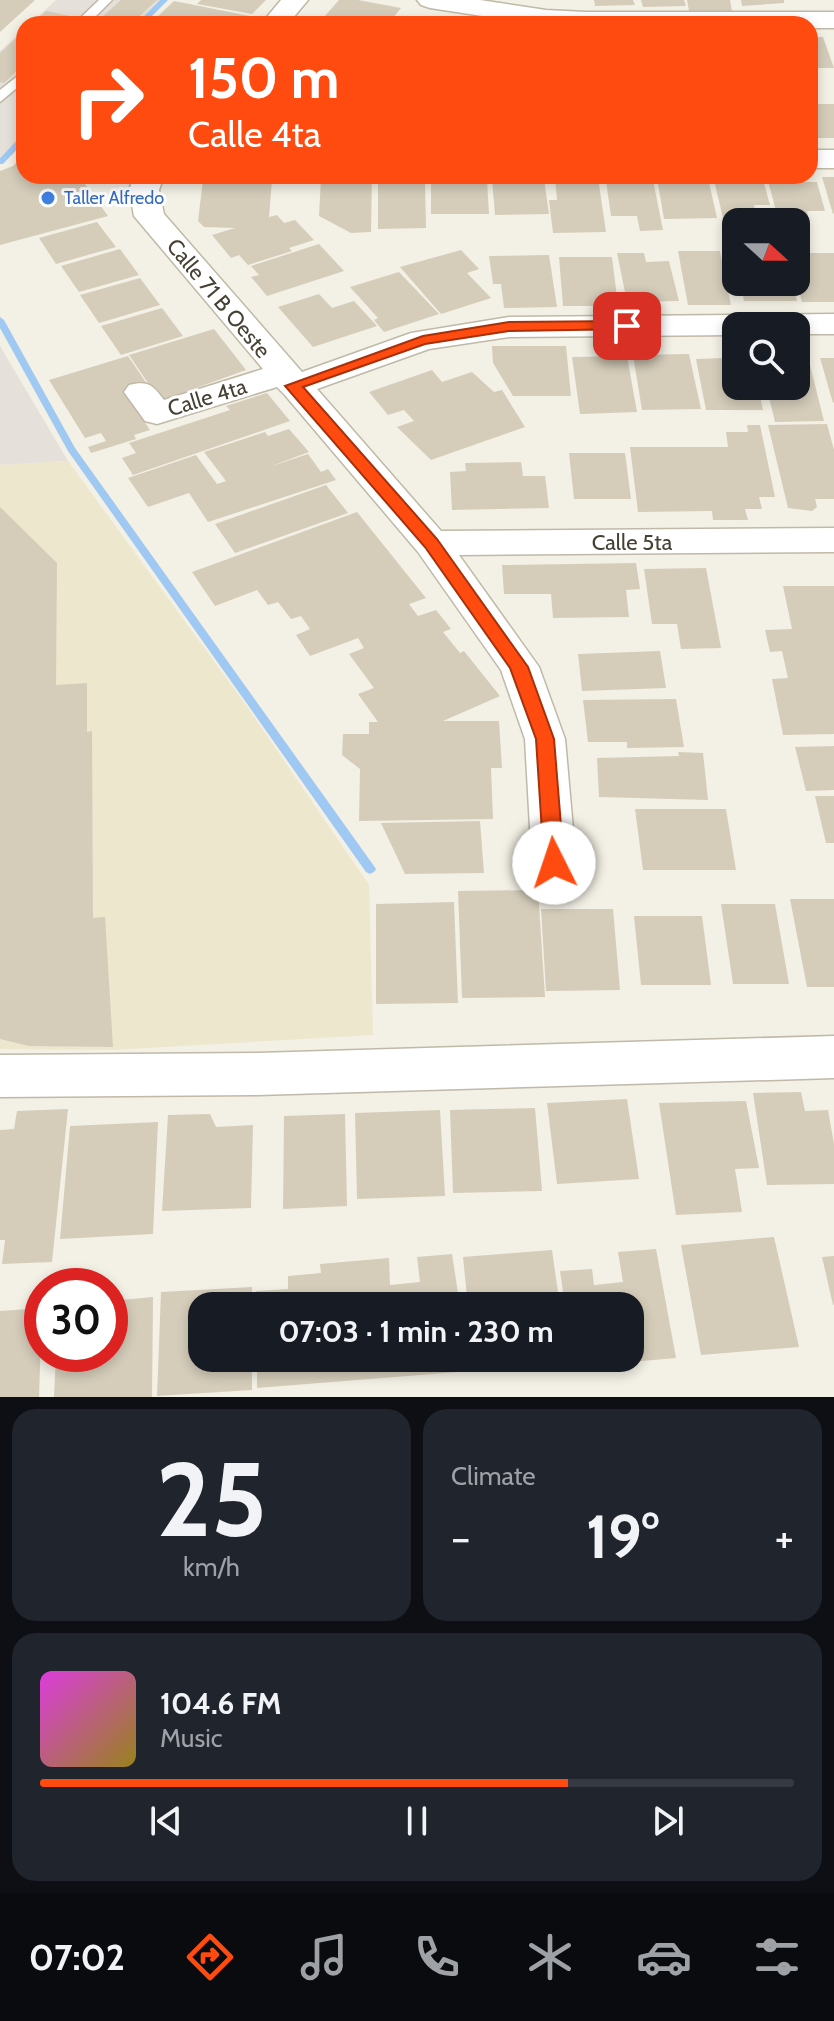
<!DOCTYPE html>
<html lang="en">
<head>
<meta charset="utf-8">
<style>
	:root { --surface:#171b24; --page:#20242c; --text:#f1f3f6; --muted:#9ea1a6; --line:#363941; --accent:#ff4b10 }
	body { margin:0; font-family:Cabin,sans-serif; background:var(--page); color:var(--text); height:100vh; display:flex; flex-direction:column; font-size:30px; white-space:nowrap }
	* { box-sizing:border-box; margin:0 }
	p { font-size:26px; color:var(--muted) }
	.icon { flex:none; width:44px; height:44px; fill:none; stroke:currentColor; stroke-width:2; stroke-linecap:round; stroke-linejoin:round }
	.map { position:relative; height:1397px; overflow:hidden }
	.sheet { display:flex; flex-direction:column; gap:12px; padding:12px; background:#0d0f14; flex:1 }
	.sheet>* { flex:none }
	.guide { position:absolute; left:16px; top:16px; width:802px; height:168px; border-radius:24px; box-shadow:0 4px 12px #0003; background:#ff4b10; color:#fff; overflow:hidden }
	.needle { width:52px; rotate:111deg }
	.controls { position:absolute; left:722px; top:208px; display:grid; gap:16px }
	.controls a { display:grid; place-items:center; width:88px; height:88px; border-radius:16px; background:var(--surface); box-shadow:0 4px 12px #0003; font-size:40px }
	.speed { position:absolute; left:24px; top:1268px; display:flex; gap:16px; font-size:40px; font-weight:700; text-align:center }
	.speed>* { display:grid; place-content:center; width:104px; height:104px; border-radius:50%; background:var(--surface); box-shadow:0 4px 12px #0003; line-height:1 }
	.speed .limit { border:12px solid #d22; background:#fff; color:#111 }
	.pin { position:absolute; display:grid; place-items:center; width:68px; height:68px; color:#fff; margin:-34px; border-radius:16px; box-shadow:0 4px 12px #0006 }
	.me { position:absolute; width:88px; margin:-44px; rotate:356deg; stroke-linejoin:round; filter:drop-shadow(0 0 6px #0008) }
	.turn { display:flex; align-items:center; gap:28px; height:168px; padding:0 40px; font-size:36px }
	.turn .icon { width:104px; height:104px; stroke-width:2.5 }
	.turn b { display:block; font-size:56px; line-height:68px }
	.big { font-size:60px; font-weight:700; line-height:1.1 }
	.sheet .widget { flex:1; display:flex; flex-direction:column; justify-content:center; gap:12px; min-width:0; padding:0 28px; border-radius:24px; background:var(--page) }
	.sheet .dial { align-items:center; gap:0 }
	.dial b { font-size:104px; line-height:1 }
	.song { display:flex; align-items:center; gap:24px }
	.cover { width:96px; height:96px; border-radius:12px; background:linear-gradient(135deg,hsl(300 70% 55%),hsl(50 70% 35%)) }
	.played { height:8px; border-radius:4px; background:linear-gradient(90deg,var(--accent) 70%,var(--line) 70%) }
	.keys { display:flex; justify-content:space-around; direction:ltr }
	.heat { display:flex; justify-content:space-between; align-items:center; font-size:44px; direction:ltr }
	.sheet .tiles { flex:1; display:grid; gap:12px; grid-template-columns:1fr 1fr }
	.widget:last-child { grid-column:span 2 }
	.trip { position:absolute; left:188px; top:1292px; width:456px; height:80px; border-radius:24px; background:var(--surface); box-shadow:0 4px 12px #0003; font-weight:700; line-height:80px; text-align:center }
	.tabs { display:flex; height:128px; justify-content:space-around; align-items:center; background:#090b0e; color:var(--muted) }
	.tabs .icon { width:56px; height:56px }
	.tabs .on { color:var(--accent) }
	.tabs b { font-size:36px; color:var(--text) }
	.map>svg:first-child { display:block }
	.industrial { fill:#e5e1da }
	.education { fill:#ede7ce }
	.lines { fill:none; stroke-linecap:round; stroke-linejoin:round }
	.stream { fill:#9fc8f2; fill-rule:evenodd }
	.building { fill:#d5cdba }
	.lane-casing { stroke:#bfb9a7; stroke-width:3 }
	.street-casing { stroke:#bfb9a7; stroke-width:3 }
	.lane { fill:#fff; fill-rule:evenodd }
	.street { fill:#fff; fill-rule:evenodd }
	.route { fill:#ff4b10; stroke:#a6310a; stroke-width:2 }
	.shop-dot { fill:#3f7fe0; stroke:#fff; stroke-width:3 }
	.labels { text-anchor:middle; stroke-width:6; stroke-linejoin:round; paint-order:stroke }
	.far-shop-label { font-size:18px; fill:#366cbe; stroke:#fff; text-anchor:start }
	.street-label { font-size:22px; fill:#464134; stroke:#fff }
</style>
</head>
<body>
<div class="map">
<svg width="834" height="1397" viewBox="0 0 834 1397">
	<rect width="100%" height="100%" fill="#f3f0e5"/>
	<g class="industrial">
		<polygon points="56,0 160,0 136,24 30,24"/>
		<polygon points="24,29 24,134 0,157 0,51"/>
		<polygon points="0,346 68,461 0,465"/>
	</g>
	<polygon class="education" points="68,461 248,708 369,885 373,1035 112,1050 0,1049 0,465"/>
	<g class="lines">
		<g class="stream">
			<polygon points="160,0 168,0 144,24 136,24"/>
			<polygon points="21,136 24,136 24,142 3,164 0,164 0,158"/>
			<polygon points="0,317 4,320 75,448 374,866 376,869 374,872 370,874 366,872 68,451 0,328"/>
		</g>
	</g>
	<g class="building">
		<polygon points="0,0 35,0 0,32"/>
		<polygon points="121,0 157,0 131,24 101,24 105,21 100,19"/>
		<polygon points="201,0 266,0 252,14 197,4"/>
		<polygon points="339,0 358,0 401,8 388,24 365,24 324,17"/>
		<polygon points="594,0 633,0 635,5 595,6"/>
		<polygon points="641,0 684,0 686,6 643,7"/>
		<polygon points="687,0 730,0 732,11 689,11"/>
		<polygon points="741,0 784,0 784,3 742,6"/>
		<polygon points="174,1 255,17 248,24 192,24 157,17"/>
		<polygon points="46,11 75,17 67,24 32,24"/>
		<polygon points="426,16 466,22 466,24 419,24"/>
		<polygon points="24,31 24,64 4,83 0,82 0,53"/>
		<polygon points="810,37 823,37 834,68 810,68"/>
		<polygon points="810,104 834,104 834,138 812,138"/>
		<polygon points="24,155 24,176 108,176 101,184 82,180 108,216 0,245 0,171 13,166"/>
		<polygon points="713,176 762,176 770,205 754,205 757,218 723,218"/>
		<polygon points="767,177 785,177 786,182 817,182 825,211 807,211 809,219 800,219 802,226 796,226 796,222 779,222"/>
		<polygon points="822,177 834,177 834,213 833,214"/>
		<polygon points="321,178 372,178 371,232 351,233 319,216"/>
		<polygon points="598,178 606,232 553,233 549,200 557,200 555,179"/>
		<polygon points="657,178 708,178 717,218 664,219"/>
		<polygon points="492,179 544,179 549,214 495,215"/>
		<polygon points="203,180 272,180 269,217 277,215 284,223 295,220 314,240 289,248 292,251 248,265 239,255 231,258 212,235 235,228 204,227 198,221"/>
		<polygon points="431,180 487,180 489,214 431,214"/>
		<polygon points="653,180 663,230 640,231 637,216 611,216 606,181"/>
		<polygon points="425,182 426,228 378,229 378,183"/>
		<polygon points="97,222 116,247 56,264 39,238"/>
		<polygon points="319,244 344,271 267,296 251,277 259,275 251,266"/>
		<polygon points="120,249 139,275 79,292 61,266"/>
		<polygon points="461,250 479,269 467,273 491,298 441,314 400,267"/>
		<polygon points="678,251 720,251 731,305 688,305"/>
		<polygon points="617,253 644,253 646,262 669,261 679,301 627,302"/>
		<polygon points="796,253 834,253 834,302 802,302 796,280"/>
		<polygon points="549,255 557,307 504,308 501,284 493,284 489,256"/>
		<polygon points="559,257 612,257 618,306 563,306"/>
		<polygon points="399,272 439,314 384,332 374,320 378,318 350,287"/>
		<polygon points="140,278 160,305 99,323 80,295"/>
		<polygon points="740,282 792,282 797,301 744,301"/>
		<polygon points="319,294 332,308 354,301 377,326 313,347 278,307"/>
		<polygon points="162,308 183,336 121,355 101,326"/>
		<polygon points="214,329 246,370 160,401 129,355"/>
		<polygon points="492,346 566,346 571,396 513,396 493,363"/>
		<polygon points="722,351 736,351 736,386 758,386 763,410 706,410 696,359 723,358"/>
		<polygon points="796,353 807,353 824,421 775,422 768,393 774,392 772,386 796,386"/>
		<polygon points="689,354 701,409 642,410 633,355"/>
		<polygon points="128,356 147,384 124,391 150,430 134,435 136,439 91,453 88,447 106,441 101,433 85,438 49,380"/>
		<polygon points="627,356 637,412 580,414 572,357"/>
		<polygon points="820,358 834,358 834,402 833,403"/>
		<polygon points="432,370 442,382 472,372 494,392 502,390 525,427 431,460 397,427 414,421 404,410 388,415 369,392"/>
		<polygon points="267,393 290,421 133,475 122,458 136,453 129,443 230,410 226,406"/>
		<polygon points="827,424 834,450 834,499 815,499 817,507 812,511 788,508 768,425"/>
		<polygon points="747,425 760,425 775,497 759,497 762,509 745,509 748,520 713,520 712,511 638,512 630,447 728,447 726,432 748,432"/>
		<polygon points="289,429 309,452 269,467 308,454 321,472 328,469 336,480 208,522 189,493 148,507 128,478 196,455 217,484 226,481 204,452 265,432 268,436"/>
		<polygon points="569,453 625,453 631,499 574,499"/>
		<polygon points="521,462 523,476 545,476 549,508 452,510 450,472 466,471 465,463"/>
		<polygon points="326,485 348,513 235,553 215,524"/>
		<polygon points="0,507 57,563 56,685 87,683 87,732 92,731 93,918 105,917 113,1047 29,1046 0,1039"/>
		<polygon points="357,512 426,598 409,604 418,616 436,610 451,629 443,632 460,653 464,651 500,696 443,721 499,721 502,768 491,768 493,819 359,821 360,769 342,755 343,734 369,734 369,722 378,722 358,694 374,688 349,654 364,648 358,638 310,656 296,635 310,629 301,616 291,619 278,602 268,605 257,590 215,606 192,572"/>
		<polygon points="636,563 640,589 626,590 629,617 553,618 551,594 504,594 502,565"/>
		<polygon points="706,568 721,648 681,649 677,624 652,624 644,569"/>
		<polygon points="783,586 834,586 834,734 783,735 772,679 788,678 782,651 770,652 765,630 792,629"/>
		<polygon points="660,651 666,688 582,691 578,654"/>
		<polygon points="676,699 684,747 627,748 627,742 588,742 583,700"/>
		<polygon points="834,746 834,790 806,791 795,747"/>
		<polygon points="678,752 703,753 708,800 599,797 597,758 679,756"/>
		<polygon points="815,796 834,796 834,843 826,843"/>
		<polygon points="635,809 726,809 736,870 643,870"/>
		<polygon points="480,821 484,873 405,874 381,823"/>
		<polygon points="538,890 545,997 462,998 458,891"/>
		<polygon points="790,899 834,899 834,987 807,987"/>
		<polygon points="454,902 458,1003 376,1004 376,904"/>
		<polygon points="721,904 775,904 789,984 733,984"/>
		<polygon points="541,909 613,909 620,990 546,991"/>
		<polygon points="634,916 702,916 711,985 641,985"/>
		<polygon points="801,1092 805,1111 828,1110 834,1144 834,1184 767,1185 753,1093"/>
		<polygon points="627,1099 639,1179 557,1184 547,1103"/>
		<polygon points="746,1101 759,1168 735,1169 742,1212 676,1215 659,1103"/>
		<polygon points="535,1108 542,1191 453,1193 450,1110"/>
		<polygon points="68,1109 52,1262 2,1264 5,1240 0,1240 0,1130 14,1129 17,1111"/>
		<polygon points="440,1110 445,1196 357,1199 355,1113"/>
		<polygon points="210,1114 216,1127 253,1125 251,1208 162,1211 168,1115"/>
		<polygon points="345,1114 347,1206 283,1209 284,1116"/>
		<polygon points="158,1122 153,1234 60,1239 70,1126"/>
		<polygon points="774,1237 799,1347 701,1355 681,1245"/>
		<polygon points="656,1249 676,1358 573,1367 572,1358 630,1358 630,1306 565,1306 560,1271 592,1269 594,1285 623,1282 618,1252"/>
		<polygon points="552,1250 560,1306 468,1306 463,1257"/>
		<polygon points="452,1254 460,1306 256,1306 256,1291 288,1289 288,1276 321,1273 320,1264 389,1258 390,1285 420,1282 417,1257"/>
		<polygon points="834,1256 834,1304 833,1305 822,1257"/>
		<polygon points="252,1287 252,1306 202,1306 202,1358 252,1358 252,1390 157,1396 161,1292"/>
		<polygon points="153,1297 152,1397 54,1397 56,1354 110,1354 110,1301"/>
		<polygon points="42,1308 39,1397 0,1397 0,1311"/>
		<polygon points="257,1358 468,1358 470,1371 257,1388"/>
		<polygon points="474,1358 558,1358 558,1360 474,1367"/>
	</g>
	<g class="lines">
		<defs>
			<g id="lane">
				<polygon points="99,0 112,0 88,24 74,24"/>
				<polygon points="24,71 24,82 0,102 0,90"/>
			</g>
			<g id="street">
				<polygon points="281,0 308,0 288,24 261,24"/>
				<polygon points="417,0 480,0 546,10 586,12 834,12 834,28 810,28 810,24 535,24 430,8 421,5"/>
				<rect x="810" y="150" width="24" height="18"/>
				<path d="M134,176H164L159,190L164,214L302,372L411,333L509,317L834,314V334H796V326H736V335L509,337L429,349L317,389L441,531L834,528V552L459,555L539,667L565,739L576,863L569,875L554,880L539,875L532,863L525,739L501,670L418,552L284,394L277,387L157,424L145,421L124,392L129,385C148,380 153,385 164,400L263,369L134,216L129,190Z"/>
				<polygon points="834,1036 834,1078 258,1095 0,1097 0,1055 258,1053"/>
			</g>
		</defs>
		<use href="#lane" class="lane-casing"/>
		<use href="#street" class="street-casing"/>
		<use href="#lane" class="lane"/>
		<use href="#street" class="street"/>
	</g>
	<polygon class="route" points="627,321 634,326 632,329 509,331 425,344 303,387 437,539 528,667 554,739 564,863 561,868 547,868 544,863 536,739 510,668 425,547 285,386 423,336 509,322"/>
	<circle class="shop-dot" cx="48" cy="198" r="8"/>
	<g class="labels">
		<g class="far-shop-label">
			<text x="64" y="204">Taller Alfredo</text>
		</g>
		<g class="street-label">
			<text transform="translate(219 298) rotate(50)" y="8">Calle 71 B Oeste</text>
			<text transform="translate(207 397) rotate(-17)" y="8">Calle 4ta</text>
			<text x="632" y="550">Calle 5ta</text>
		</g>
	</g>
</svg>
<div class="controls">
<a><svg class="needle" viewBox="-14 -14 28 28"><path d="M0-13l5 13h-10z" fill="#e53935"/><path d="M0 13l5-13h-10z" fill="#9ea1a6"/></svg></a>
<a><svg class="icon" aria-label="search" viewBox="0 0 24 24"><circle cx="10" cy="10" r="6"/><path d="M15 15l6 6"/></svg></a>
</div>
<div class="speed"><div class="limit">30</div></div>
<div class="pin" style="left:627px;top:326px;background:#d93025"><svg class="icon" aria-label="arrive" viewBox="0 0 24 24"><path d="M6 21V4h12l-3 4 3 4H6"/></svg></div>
<svg class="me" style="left:554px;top:863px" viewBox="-20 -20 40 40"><circle r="19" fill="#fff"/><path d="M0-13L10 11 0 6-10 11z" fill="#ff4b10"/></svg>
<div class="trip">07:03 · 1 min · 230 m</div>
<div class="guide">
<div class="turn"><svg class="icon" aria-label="right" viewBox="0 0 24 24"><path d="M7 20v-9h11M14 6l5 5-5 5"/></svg><div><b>150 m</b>Calle 4ta</div></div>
</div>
</div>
<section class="sheet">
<div class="tiles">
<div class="widget dial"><b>25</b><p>km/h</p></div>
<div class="widget"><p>Climate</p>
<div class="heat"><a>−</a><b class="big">19°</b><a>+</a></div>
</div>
<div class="widget">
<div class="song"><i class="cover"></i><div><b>104.6 FM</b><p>Music</p></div></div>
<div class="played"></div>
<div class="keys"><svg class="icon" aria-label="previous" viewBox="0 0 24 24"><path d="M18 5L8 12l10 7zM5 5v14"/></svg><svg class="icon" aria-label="pause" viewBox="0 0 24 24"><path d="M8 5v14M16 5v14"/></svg><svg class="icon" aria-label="next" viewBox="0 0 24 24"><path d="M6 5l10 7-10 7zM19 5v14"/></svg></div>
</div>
</div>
</section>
<nav class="tabs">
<b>07:02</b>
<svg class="icon on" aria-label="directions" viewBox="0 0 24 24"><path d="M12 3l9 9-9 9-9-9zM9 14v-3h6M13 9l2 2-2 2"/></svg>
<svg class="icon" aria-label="music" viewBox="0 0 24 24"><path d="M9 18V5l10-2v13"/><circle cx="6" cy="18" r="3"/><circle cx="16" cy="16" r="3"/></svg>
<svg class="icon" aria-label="phone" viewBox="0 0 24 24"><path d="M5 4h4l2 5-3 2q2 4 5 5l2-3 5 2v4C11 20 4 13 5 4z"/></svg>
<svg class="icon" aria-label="climate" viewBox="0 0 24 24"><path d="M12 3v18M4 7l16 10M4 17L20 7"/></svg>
<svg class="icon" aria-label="car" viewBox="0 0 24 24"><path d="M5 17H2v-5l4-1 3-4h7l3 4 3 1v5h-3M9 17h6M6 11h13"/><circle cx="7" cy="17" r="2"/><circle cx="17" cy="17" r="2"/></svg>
<svg class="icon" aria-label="filters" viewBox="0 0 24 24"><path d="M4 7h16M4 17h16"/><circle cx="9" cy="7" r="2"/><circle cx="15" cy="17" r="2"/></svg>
</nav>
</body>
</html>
